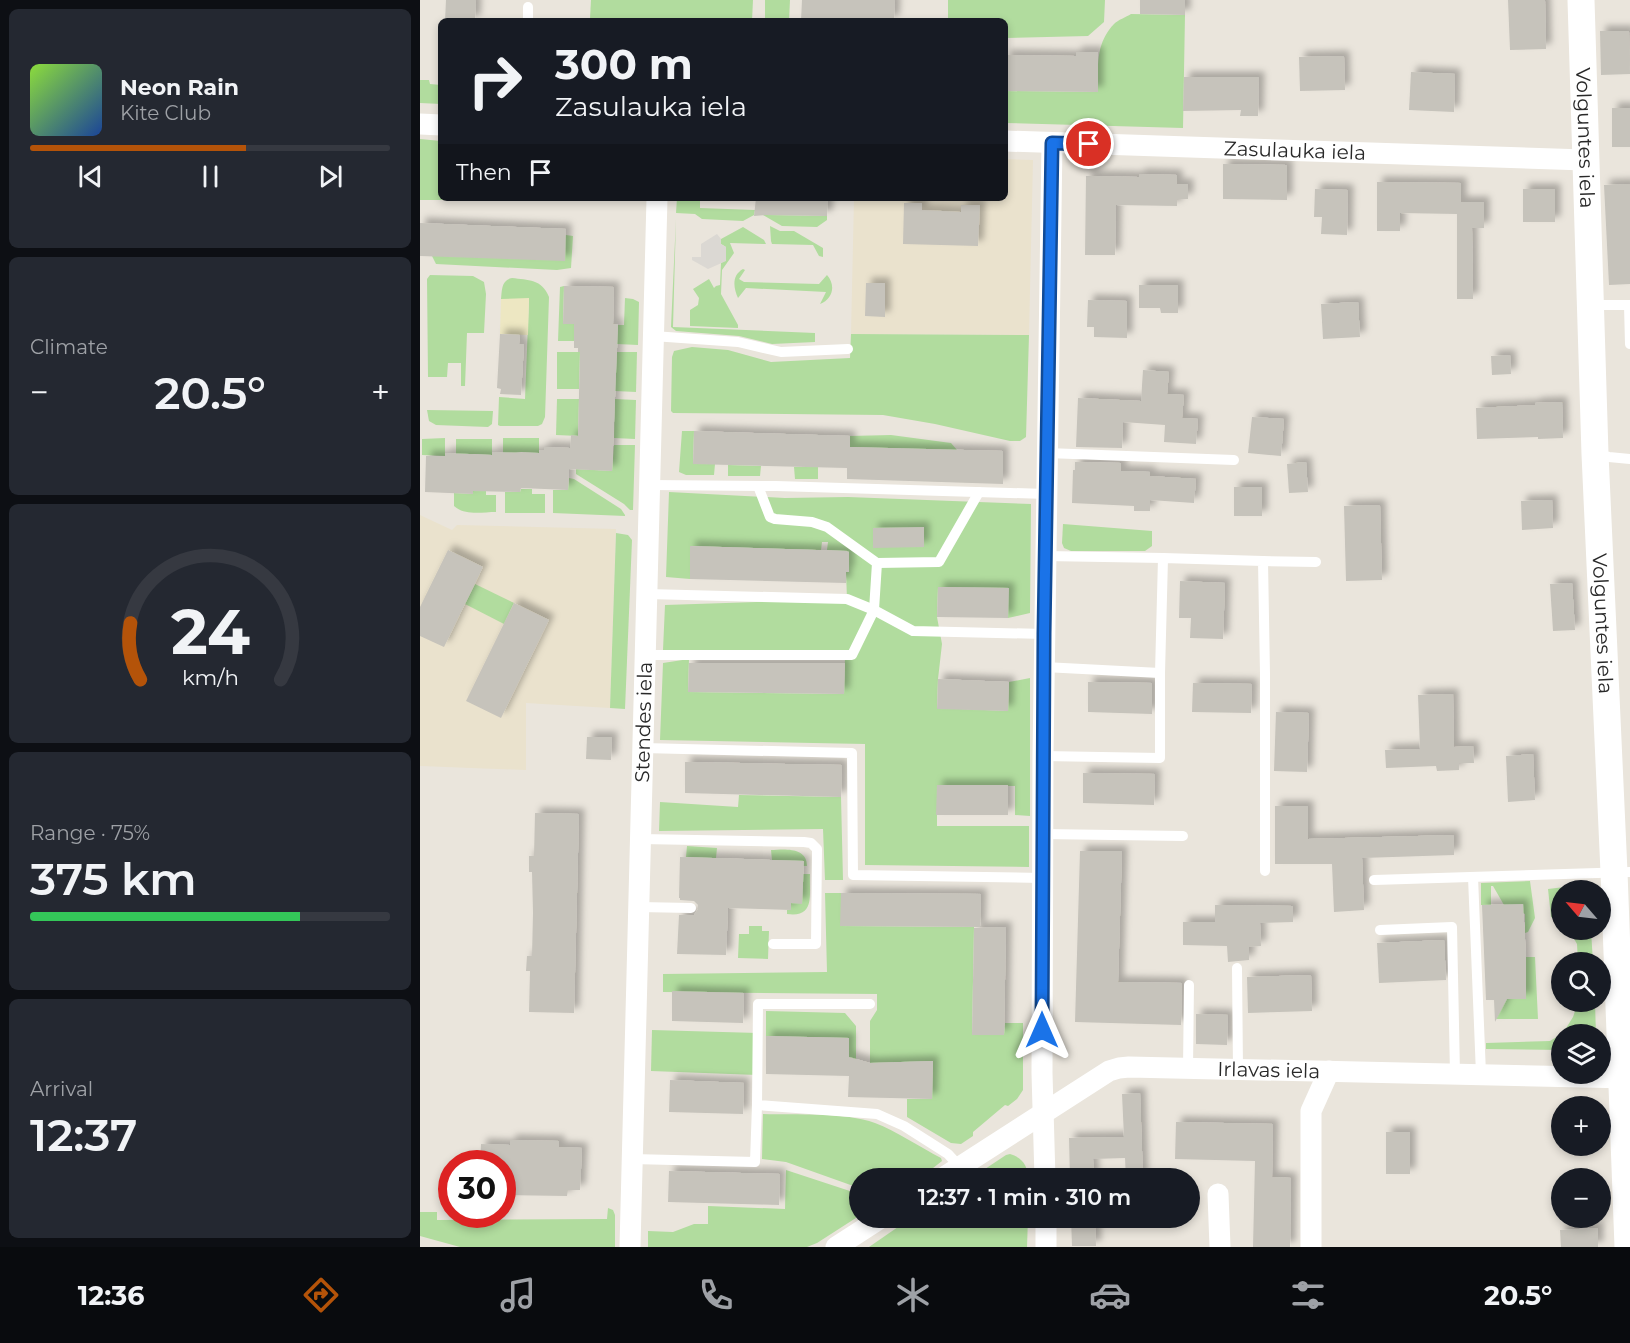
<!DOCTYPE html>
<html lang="en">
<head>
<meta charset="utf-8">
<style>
	:root { --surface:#171b24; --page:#242831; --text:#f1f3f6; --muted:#9ea1a6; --line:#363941; --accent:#b45309 }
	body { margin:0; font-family:Montserrat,sans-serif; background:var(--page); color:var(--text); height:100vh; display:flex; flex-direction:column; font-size:22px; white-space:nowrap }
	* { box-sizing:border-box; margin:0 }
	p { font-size:20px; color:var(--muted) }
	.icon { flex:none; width:33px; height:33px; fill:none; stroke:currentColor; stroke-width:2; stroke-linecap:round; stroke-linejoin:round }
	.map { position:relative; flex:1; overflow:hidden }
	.side { display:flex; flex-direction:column; gap:9px; padding:9px; background:#0d0f14; width:420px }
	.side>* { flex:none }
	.banner { position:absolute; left:18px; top:18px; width:570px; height:183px; border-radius:9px; box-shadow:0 3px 9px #0003; background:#171b24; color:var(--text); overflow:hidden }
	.needle { width:39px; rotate:298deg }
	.controls { position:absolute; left:1131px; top:880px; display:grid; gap:12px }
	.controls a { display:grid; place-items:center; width:60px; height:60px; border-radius:50%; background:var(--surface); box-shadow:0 3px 9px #0003; font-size:30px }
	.speed { position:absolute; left:18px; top:1150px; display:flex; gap:12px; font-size:30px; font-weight:700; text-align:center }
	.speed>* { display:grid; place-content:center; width:78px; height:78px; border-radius:50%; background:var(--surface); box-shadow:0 3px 9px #0003; line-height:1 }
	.speed .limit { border:9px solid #d22; background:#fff; color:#111 }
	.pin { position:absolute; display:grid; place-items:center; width:51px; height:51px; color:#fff; margin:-26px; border:3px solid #fff; border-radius:50%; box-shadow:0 2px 6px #0007 }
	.me { position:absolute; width:66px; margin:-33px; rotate:0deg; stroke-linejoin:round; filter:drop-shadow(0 0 4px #0008) }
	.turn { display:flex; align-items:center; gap:21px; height:126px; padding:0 18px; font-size:27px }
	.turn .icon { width:78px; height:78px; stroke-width:2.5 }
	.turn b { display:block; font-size:42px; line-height:51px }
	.then { display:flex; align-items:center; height:57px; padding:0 18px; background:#0003; gap:12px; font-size:22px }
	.big { font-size:45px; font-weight:600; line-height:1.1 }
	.side .tile { flex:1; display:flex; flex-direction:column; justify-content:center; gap:9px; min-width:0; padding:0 21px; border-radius:9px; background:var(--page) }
	.side .dial { align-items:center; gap:0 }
	.dial svg { height:156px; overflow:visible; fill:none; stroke:var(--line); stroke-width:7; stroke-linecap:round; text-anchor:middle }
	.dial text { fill:var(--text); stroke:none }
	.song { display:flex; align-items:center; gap:18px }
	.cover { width:72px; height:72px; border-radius:9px; background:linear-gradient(135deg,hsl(90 70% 55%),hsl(220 70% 35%)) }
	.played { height:6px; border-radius:3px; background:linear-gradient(90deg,var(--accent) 60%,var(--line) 60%) }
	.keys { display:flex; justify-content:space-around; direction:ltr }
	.heat { display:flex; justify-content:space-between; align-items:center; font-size:33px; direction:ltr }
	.charge { height:9px; border-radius:4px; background:linear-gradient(90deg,#34c759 75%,var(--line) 0) }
	.trip { position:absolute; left:429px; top:1168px; width:351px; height:60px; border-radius:30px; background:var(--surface); box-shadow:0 3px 9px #0003; font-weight:600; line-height:60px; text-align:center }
	.dock { display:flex; height:96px; justify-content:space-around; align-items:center; background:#090b0e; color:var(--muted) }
	.dock .icon { width:42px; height:42px }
	.dock .selected { color:var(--accent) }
	.dock b { font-size:27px; color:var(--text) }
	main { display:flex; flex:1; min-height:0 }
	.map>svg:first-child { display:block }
	.education { fill:#eae2cd }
	.green { fill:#b1dc9e }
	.sand { fill:#ede7c2 }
	.plaza { fill:#dbd8d3 }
	.building { fill:#c6c3bb; filter:url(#shadow) }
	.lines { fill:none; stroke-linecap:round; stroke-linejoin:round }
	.service { stroke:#fff; stroke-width:10 }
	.minor { stroke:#fff; stroke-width:21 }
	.tertiary { stroke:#fff; stroke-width:27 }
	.route-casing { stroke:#114b97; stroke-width:15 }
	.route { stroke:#1a73e8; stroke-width:10 }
	.labels { text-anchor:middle; stroke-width:5; stroke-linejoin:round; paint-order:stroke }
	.street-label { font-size:20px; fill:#292929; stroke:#fff }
</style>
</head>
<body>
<main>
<section class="side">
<div class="tile">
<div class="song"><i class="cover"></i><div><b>Neon Rain</b><p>Kite Club</p></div></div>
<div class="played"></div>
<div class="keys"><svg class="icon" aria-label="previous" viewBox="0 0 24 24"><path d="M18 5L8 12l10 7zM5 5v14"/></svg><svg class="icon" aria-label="pause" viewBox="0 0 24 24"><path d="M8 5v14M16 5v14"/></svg><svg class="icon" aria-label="next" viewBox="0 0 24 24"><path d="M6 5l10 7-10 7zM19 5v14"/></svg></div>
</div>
<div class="tile"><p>Climate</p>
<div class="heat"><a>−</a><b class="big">20.5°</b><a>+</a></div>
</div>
<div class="tile dial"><svg viewBox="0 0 100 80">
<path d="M14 69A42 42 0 1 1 86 69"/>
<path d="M14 69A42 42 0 0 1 9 40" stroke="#b45309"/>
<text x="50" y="56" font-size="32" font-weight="700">24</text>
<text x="50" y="72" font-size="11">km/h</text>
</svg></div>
<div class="tile"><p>Range · 75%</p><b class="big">375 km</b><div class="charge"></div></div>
<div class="tile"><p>Arrival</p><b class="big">12:37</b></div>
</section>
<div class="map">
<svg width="1210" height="1247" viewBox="0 0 1210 1247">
	<defs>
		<filter id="shadow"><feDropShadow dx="5.5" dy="-5.5" stdDeviation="3" flood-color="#0004"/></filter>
	</defs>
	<rect width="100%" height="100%" fill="#eae5dc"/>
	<g class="education">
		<polygon points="585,159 613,160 609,335 431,334 434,198 585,198"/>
		<polygon points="0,515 32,530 37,525 196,529 190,708 106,703 106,770 0,766"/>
	</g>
	<g class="green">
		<polygon points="171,0 333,0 332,21 170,19"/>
		<polygon points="345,0 370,0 369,21 345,21"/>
		<polygon points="528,0 685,0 684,22 668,36 585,38 585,21 528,21"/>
		<path d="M711,14L765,15L763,128L585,123V91L678,92C678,67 675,44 694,24C698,20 706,17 711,14Z"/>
		<polygon points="0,80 9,80 10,84 21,85 21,104 0,103"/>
		<polygon points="0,139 21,141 21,198 47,198 47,200 0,200"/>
		<polygon points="257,198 280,198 280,208 335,210 334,215 323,221 282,219 275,214 256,213"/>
		<polygon points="344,211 351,215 407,216 407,220 397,227 362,226 343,215"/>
		<polygon points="256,219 253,327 395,333 395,342 352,344 319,336 256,331 251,327"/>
		<polygon points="350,226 360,231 374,231 403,248 403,257 399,256 393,245 352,244 351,241"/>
		<polygon points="323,227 344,240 346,244 310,243 314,253 302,270 301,294 318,325 318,328 270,326 270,310 278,305 279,298 273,289 289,279 294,288 296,286 300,285 301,263 306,260 306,247 301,244 301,239"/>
		<polygon points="146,235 153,236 151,268 137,270 16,264 12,256"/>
		<path d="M323,269L325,270L319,279L324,282L399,284L407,275C416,285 413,299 400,304L406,292L326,288L318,298C313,287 312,275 323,269Z"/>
		<polygon points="10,275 53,276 64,282 66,294 64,333 47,333 45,386 41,386 41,363 28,363 27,377 8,377 7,279"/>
		<path d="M92,278C108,280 122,279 129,297L125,417L122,424L118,426H80L78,425L79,397L105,399L109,299H81C82,291 81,280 92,278Z"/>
		<polygon points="144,286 143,323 161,324 161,341 138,341 140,287"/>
		<polygon points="205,298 213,299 219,302 218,345 197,344 198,325 204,325"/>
		<polygon points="431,334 609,335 606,437 600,441 590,441 515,424 463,415 253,413 251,411 252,357 254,351 272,347 308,350 351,362 430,358"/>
		<polygon points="137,352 160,352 159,389 137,389"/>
		<polygon points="197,352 217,352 216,392 195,391"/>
		<polygon points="137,399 159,399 158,436 136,435"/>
		<polygon points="195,399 216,400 215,439 194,438"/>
		<polygon points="7,410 73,411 72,424 68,427 16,425 9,421"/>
		<polygon points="262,431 274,431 273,463 295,464 294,475 266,475 259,472"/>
		<polygon points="471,435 531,443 537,450 430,447 430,436"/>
		<polygon points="25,438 25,456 2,455 2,439"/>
		<polygon points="83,438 119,438 119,453 101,452 83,455"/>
		<polygon points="36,439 72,439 72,455 54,454 36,457"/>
		<polygon points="194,445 215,445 213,510 210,510 204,504 156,474 156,469 192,471"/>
		<polygon points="308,465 341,466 340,476 308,476"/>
		<polygon points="374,467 398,467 398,479 375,479"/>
		<polygon points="149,478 154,479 201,509 205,515 205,516 133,513 133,490 148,490"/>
		<polygon points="101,489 112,489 112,494 125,494 125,513 85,513 85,492 100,492"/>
		<path d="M53,491H66V495H76V512C62,512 45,516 34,506V493L53,494Z"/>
		<polygon points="249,492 365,498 428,497 611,504 610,613 588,618 588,588 518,587 517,617 522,644 518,679 517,708 588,711 589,682 610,678 610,816 595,815 595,786 517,785 517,826 609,826 609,867 445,865 445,744 240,740 243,663 269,659 268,692 424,694 425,656 243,650 245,605 427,599 426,572 429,572 429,565 426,564 426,551 407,550 408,542 402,542 401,550 271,546 270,579 246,577"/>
		<polygon points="643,524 732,531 732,546 725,551 651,551 644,548 642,543"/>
		<polygon points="196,533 208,535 212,540 205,709 190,708"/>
		<polygon points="55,584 94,603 84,624 45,604"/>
		<polygon points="319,795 421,797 423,880 405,880 403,829 239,831 240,802 318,807"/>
		<polygon points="267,846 297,848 296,858 266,857"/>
		<path d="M351,850C365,849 387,847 387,866H383V861L352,860Z"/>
		<path d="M383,874H390C389,894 396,918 367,914V910H371V903H382Z"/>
		<polygon points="1110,881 1115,918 1108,932 1105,933 1105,914 1084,905 1073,886 1071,886 1071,905 1061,905 1061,883"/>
		<polygon points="1169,884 1169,891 1142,891 1141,923 1131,917 1128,889"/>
		<polygon points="405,893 421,893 421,926 554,927 552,1035 584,1035 585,1023 603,1023 603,1090 597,1099 588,1106 585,1105 553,1132 553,1136 541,1144 531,1143 487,1117 487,1099 512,1099 513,1061 450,1063 450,1021 457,1010 457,994 243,992 243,974 407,972"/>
		<polygon points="329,926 342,926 342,931 349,931 348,959 318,958 319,934 329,934"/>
		<polygon points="1149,930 1171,930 1173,963 1158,963 1157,944"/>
		<polygon points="1106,957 1115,957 1118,1019 1076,1019 1086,999 1105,999"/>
		<polygon points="1158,1002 1175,1002 1176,1035 1142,1035 1141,1050 1066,1049 1066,1043 1130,1041 1143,1033 1153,1017"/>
		<polygon points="346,1011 425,1013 436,1026 436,1059 429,1059 429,1038 346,1036"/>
		<polygon points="232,1030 338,1033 337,1075 231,1071"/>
		<path d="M343,1114C376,1115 425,1112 455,1123C476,1131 500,1147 521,1158L522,1161L499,1179H440L439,1188L366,1162L342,1159Z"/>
		<path d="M590,1154C603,1158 608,1166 608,1179H550L586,1155Z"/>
		<polygon points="366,1170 439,1194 439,1216 397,1243 387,1247 228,1247 228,1231 253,1232 274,1224 288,1224 288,1206 365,1209"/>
		<polygon points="188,1208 193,1210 195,1215 195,1247 40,1247 0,1236 0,1212 17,1212 17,1220 187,1219"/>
		<polygon points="491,1218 608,1218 607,1247 449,1247"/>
	</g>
	<polygon class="sand" points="109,298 108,335 80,334 81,299"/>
	<polygon class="plaza" points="297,234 301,239 301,244 306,247 306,261 288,269 272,260 272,257 281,257 281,244"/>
	<g class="building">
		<polygon points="26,0 56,0 55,21 25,21"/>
		<polygon points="382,0 475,0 474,21 381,21"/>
		<polygon points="720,0 765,0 765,15 720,14"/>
		<polygon points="1088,0 1125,0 1126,49 1090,50"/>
		<polygon points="1180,31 1209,31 1210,74 1181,75"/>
		<polygon points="656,52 678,52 678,92 585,91 585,55 656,56"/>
		<polygon points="924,56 925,90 880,91 879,57"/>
		<polygon points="991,72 1035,74 1034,112 989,110"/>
		<polygon points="764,77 839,77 838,116 820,116 821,110 763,111"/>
		<rect x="1192" y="108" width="18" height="39"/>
		<polygon points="803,164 867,165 867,200 803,199"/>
		<polygon points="719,174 757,175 757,184 768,184 768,199 757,199 757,206 696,205 695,255 665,255 666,176 719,177"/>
		<polygon points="957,182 1041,183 1041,202 1064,202 1064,228 1052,228 1053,299 1037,299 1037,214 980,213 980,231 957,231"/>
		<polygon points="1210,184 1210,284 1189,285 1184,185"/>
		<polygon points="895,189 928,190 927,235 901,234 902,217 894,217"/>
		<rect x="1103" y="189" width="32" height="33"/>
		<polygon points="336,198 408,198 407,216 346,215 334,216"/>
		<polygon points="484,203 502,203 502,210 522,211 541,212 541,205 560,205 558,246 483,244"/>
		<polygon points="0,223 146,229 145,261 0,256"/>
		<polygon points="446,283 465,283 465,317 445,316"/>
		<polygon points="719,285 758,285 758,313 741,313 740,308 719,308"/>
		<polygon points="144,286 194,287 193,324 198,324 192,471 149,469 148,490 101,488 100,492 53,491 53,494 5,492 6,456 26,456 25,453 72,455 72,452 119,453 120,450 124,450 124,447 150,448 151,435 158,436 160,352 158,352 158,348 154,348 154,324 143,324"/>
		<polygon points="668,300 707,301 707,338 674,337 674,327 667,327"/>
		<polygon points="938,302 940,337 903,339 901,304"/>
		<polygon points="80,334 100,335 99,344 104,344 101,395 80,394 81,389 77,388"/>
		<polygon points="1090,355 1091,374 1072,375 1071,356"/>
		<polygon points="723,370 749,372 747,394 764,395 762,418 778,419 776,444 744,442 745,425 703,422 702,448 656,447 658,398 721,401"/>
		<polygon points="1142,402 1143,438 1118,439 1118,437 1057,439 1056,408 1115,405 1115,403"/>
		<polygon points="832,417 864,419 861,456 828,453"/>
		<polygon points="274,431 430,436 430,447 583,451 583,484 427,479 427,468 273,464"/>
		<polygon points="655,462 701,463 701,471 730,472 730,476 776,479 774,503 730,500 730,511 714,511 714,506 652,503 653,470 655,470"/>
		<polygon points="886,462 888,492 869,493 867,464"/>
		<rect x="814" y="487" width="28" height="29"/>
		<polygon points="1132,500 1133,528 1102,530 1101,501"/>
		<polygon points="960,505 962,580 926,581 924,506"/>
		<polygon points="504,527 504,547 453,548 453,528"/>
		<polygon points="270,546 427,551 429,552 429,572 426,572 426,583 270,579"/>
		<polygon points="28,550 63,567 24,647 0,636 0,607"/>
		<polygon points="760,581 805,583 803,639 770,638 771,618 759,618"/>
		<polygon points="1152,583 1155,630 1133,631 1130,584"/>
		<polygon points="518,587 589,588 588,618 517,617"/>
		<polygon points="94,603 129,620 81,718 46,701"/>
		<polygon points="269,663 425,663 424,694 268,692"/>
		<polygon points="518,679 589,682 588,711 517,709"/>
		<polygon points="668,682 732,683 732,714 668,712"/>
		<polygon points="773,683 832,684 831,713 772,712"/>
		<polygon points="1033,694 1034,747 1053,746 1054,763 1039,763 1039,770 1017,771 1016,766 966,768 965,750 1000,749 998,695"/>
		<polygon points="856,712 889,713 887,772 854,771"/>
		<polygon points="167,737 192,737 191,760 166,759"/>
		<polygon points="1113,754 1115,800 1088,802 1086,756"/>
		<polygon points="265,762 422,765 421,797 265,793"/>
		<polygon points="663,773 735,774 734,805 663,803"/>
		<polygon points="517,785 588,785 588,815 516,815"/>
		<polygon points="855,806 888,806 888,839 1034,835 1034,855 942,858 944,910 914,912 912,864 855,864"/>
		<polygon points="115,813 159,814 154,1013 109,1012 110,971 106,971 107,956 112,956 113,913 112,872 109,872 109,856 114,856"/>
		<polygon points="660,851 702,851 698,982 762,983 761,1025 655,1022"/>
		<polygon points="260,857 384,861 382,904 371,903 371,910 308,908 306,955 257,954 259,915 274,915 278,909 278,905 274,901 260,900 260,898 259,898"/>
		<polygon points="421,893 561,894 560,927 420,926"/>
		<polygon points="1103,904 1106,957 1106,999 1087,999 1075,1022 1074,1000 1066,1000 1062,905"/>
		<polygon points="795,905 873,906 873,922 840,923 841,946 829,947 829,960 808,962 807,946 763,945 763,922 795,922"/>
		<polygon points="586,927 584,1035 552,1035 554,928"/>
		<polygon points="1024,940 1026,980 959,983 957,943"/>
		<polygon points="891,975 892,1011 828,1013 827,977"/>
		<polygon points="252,991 324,993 323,1023 252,1021"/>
		<polygon points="776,1014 808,1015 807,1045 776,1044"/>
		<polygon points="346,1036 429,1038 429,1057 450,1063 513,1061 512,1099 428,1097 429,1076 346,1074"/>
		<polygon points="250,1080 324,1083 323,1114 249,1112"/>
		<polygon points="720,1093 723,1179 706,1179 705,1158 673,1159 674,1179 650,1179 649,1138 704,1137 702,1094"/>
		<polygon points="756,1122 853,1124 852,1177 871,1178 870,1247 833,1247 835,1161 755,1159"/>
		<rect x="966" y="1132" width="24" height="42"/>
		<polygon points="90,1140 139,1141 139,1147 162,1148 160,1190 148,1190 147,1196 82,1195 82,1164 60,1164 61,1144 90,1145"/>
		<polygon points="249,1171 360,1174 359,1205 248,1202"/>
		<polygon points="651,1218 675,1218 676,1246 652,1246"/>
		<polygon points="1178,1228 1178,1247 1141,1247 1140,1230"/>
	</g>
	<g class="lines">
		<g class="service">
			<polyline points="108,21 108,7"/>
			<polyline points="1171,305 1209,305 1210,344"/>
			<polyline points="233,336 318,342 361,352 428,349"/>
			<polyline points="627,453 814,460"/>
			<polyline points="1175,454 1189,457 1210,459"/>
			<polyline points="230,485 356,486 626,494"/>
			<polyline points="625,556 743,558"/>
			<polyline points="843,561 896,562"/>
			<polyline points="457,563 519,562 559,492"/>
			<polyline points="227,594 427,599 454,610 493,631 624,634"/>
			<polyline points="225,655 432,655 454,610 457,563 407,527 392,522 355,519 350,517 338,486"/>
			<polyline points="624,667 740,673 743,558 843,561 845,674 845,871"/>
			<polyline points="223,748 432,753 433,875 623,878"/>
			<polyline points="623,756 740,758 740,673"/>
			<polyline points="623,834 763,836"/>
			<polyline points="221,839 384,842 391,843 397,849 396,944 353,944"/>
			<polyline points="1053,877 1061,1074"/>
			<polyline points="954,880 1210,872"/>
			<polyline points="219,907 271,908"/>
			<polyline points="960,930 1032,927 1035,1074"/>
			<polyline points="817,968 818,1069"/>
			<polyline points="450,1004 338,1004 337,1105 457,1114 484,1126 528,1154 540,1167"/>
			<polyline points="768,1068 769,985"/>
			<polyline points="212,1159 335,1162 337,1105"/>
		</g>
		<g class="minor">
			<polyline points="0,124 21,125"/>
			<path id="s1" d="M585,141L1165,160"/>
			<path id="s2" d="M521,1179L689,1071L699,1068L709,1067L1210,1078"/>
			<polyline points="625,1179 622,1073 623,756 632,143"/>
			<polyline points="798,1194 800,1247"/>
			<polyline points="626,1218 626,1247"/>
			<path id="s3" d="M210,1247L237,198"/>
			<polyline points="416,1247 461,1218"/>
			<polyline points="891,1247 891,1111 909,1071"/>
		</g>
		<path class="tertiary" id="s4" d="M1161,0L1175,454L1194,872L1208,1247"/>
	</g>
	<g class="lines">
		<defs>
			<polyline id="route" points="622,1030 624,634 632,143 669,144"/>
		</defs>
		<use href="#route" class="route-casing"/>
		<use href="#route" class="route"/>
	</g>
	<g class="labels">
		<g class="street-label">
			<text dy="7" stroke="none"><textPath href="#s4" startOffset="138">Volguntes iela</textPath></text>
			<text dy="7" stroke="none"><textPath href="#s1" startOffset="290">Zasulauka iela</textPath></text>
			<text dy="7" stroke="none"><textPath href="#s4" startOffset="624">Volguntes iela</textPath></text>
			<text dy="7" stroke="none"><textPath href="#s3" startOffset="525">Stendes iela</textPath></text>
			<text dy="7" stroke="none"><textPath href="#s2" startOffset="360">Irlavas iela</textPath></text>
		</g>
	</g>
</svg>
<div class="controls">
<a><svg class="needle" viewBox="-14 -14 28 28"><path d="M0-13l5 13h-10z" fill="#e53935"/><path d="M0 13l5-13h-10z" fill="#9ea1a6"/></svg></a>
<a><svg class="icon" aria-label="search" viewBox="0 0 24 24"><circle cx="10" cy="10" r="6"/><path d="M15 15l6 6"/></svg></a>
<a><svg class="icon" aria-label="layers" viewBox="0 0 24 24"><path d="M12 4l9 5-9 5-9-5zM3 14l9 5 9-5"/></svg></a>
<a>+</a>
<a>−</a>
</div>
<div class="speed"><div class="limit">30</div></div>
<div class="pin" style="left:669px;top:144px;background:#d93025"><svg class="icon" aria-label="arrive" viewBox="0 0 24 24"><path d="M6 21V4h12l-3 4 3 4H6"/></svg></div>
<svg class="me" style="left:622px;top:1030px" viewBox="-20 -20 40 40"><path d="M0-17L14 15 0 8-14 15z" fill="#1a73e8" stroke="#fff" stroke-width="4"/></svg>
<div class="trip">12:37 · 1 min · 310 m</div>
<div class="banner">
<div class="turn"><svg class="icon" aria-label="right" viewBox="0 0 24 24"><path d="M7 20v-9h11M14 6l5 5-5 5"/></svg><div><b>300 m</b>Zasulauka iela</div></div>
<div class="then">Then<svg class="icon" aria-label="arrive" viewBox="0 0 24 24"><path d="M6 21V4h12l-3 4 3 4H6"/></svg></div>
</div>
</div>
</main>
<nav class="dock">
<b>12:36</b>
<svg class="icon selected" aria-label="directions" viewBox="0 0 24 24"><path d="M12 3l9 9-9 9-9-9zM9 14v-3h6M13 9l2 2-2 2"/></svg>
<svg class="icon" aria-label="music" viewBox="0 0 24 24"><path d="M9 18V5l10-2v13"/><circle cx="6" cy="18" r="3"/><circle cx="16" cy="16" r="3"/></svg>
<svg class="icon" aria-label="phone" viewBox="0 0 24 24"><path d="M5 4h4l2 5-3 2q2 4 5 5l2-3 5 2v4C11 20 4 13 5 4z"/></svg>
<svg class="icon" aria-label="climate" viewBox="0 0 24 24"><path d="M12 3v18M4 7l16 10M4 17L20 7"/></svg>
<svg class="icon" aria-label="car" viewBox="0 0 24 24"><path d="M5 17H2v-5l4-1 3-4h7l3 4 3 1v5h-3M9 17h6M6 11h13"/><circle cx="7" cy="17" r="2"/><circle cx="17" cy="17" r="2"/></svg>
<svg class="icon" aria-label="filters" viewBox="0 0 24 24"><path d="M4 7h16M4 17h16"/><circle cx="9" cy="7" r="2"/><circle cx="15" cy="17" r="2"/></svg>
<b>20.5°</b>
</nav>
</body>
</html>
